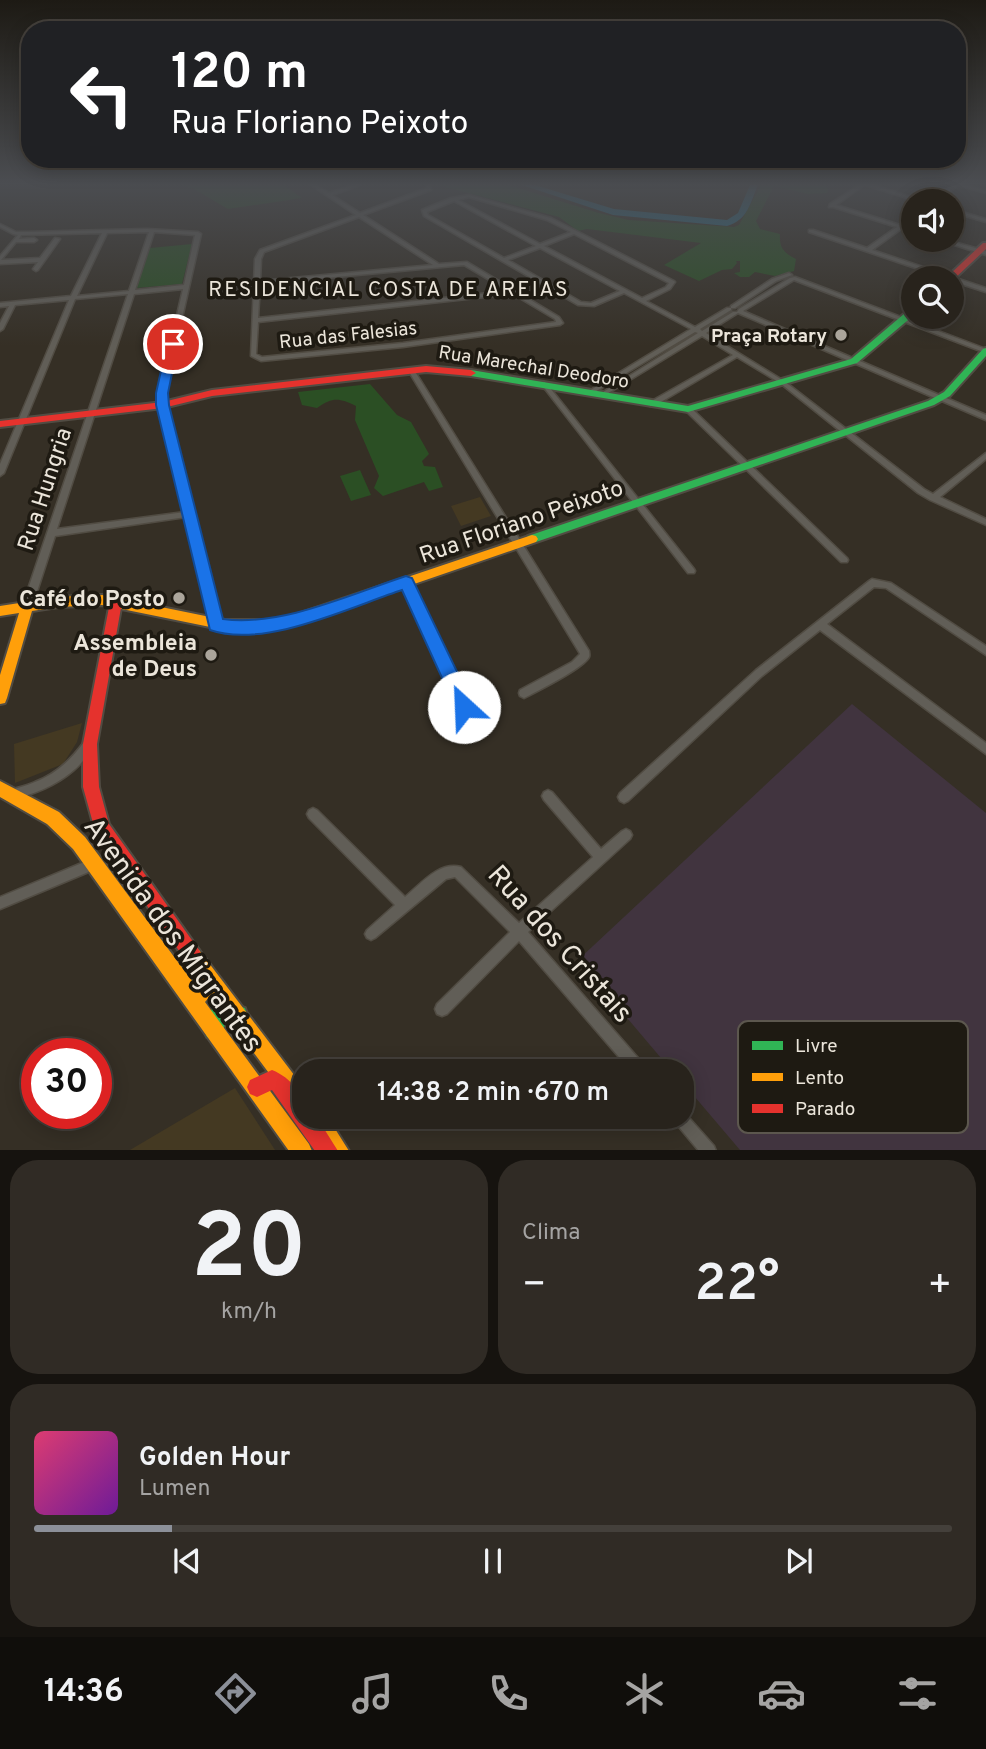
<!DOCTYPE html>
<html lang="pt">
<head>
<meta charset="utf-8">
<style>
	:root { --surface:#28231c; --page:#302b25; --text:#f1f3f6; --muted:#a5a4a3; --line:#44403b; --accent:#8c9099 }
	body { margin:0; font-family:Overpass,sans-serif; background:var(--page); color:var(--text); height:100vh; display:flex; flex-direction:column; font-size:26px; white-space:nowrap }
	* { box-sizing:border-box; margin:0 }
	p { font-size:23px; color:var(--muted) }
	.icon { flex:none; width:38px; height:38px; fill:none; stroke:currentColor; stroke-width:2; stroke-linecap:round; stroke-linejoin:round }
	.map { position:relative; height:1150px; overflow:hidden }
	.sheet { display:flex; flex-direction:column; gap:10px; padding:10px; background:#16130f; flex:1 }
	.sheet>* { flex:none }
	.top-card { position:absolute; left:21px; top:21px; width:945px; height:147px; border-radius:28px; box-shadow:0 4px 18px #0003,0 0 0 2px var(--line); background:#202124; color:#fff; overflow:hidden }
	.controls { position:absolute; left:901px; top:189px; display:grid; gap:14px }
	.controls a { display:grid; place-items:center; width:63px; height:63px; border-radius:50%; background:var(--surface); box-shadow:0 4px 18px #0003,0 0 0 2px var(--line); font-size:35px }
	.speed { position:absolute; left:21px; top:1038px; display:flex; gap:14px; font-size:35px; font-weight:700; text-align:center }
	.speed>* { display:grid; place-content:center; width:91px; height:91px; border-radius:50%; background:var(--surface); box-shadow:0 4px 18px #0003,0 0 0 2px var(--line); line-height:1 }
	.speed .limit { border:10px solid #d22; background:#fff; color:#111 }
	.pin { position:absolute; display:grid; place-items:center; width:60px; height:60px; color:#fff; margin:-30px; border:4px solid #fff; border-radius:50%; box-shadow:0 2px 7px #0007 }
	.me { position:absolute; width:77px; margin:-38px; rotate:335deg; stroke-linejoin:round; filter:drop-shadow(0 0 5px #0008) }
	.turn { display:flex; align-items:center; gap:24px; height:147px; padding:0 35px; font-size:32px }
	.turn .icon { width:91px; height:91px; stroke-width:2.5 }
	.turn b { display:block; font-size:49px; line-height:60px }
	.big { font-size:52px; font-weight:600; line-height:1.1 }
	.sheet .card { flex:1; display:flex; flex-direction:column; justify-content:center; gap:10px; min-width:0; padding:0 24px; border-radius:28px; background:var(--page) }
	.sheet .dial { align-items:center; gap:0 }
	.dial b { font-size:91px; line-height:1 }
	.song { display:flex; align-items:center; gap:21px }
	.cover { width:84px; height:84px; border-radius:10px; background:linear-gradient(135deg,hsl(340 70% 55%),hsl(280 70% 35%)) }
	.played { height:7px; border-radius:4px; background:linear-gradient(90deg,var(--accent) 15%,var(--line) 15%) }
	.keys { display:flex; justify-content:space-around; direction:ltr }
	.heat { display:flex; justify-content:space-between; align-items:center; font-size:38px; direction:ltr }
	.sheet .tiles { flex:1; display:grid; gap:10px; grid-template-columns:1fr 1fr }
	.card:last-child { grid-column:span 2 }
	.trip { position:absolute; left:292px; top:1059px; width:402px; height:70px; border-radius:28px; background:var(--surface); box-shadow:0 4px 18px #0003,0 0 0 2px var(--line); font-weight:600; line-height:70px; text-align:center }
	.dock { display:flex; height:112px; justify-content:space-around; align-items:center; background:#100e0b; color:var(--muted) }
	.dock .icon { width:49px; height:49px }
	.dock .current { color:var(--accent) }
	.dock b { font-size:32px; color:var(--text) }
	.map>svg:first-child { display:block }
	.industrial { fill:#41343f }
	.built { fill:#443922 }
	.green { fill:#2b4f24 }
	.lines { fill:none; stroke-linecap:round; stroke-linejoin:round }
	.river { fill:#276d88; fill-rule:evenodd }
	.street-casing { stroke:#514c43; stroke-width:3 }
	.fast-casing { stroke:#514c43; stroke-width:4 }
	.slow-casing { stroke:#514c43; stroke-width:4 }
	.jam-casing { stroke:#514c43; stroke-width:4 }
	.street { fill:#615e57; fill-rule:evenodd }
	.fast { fill:#30b455; fill-rule:evenodd }
	.slow { fill:#ff9f0a; fill-rule:evenodd }
	.jam { fill:#e5322d; fill-rule:evenodd }
	.route { fill:#1a73e8; stroke:#114b97; stroke-width:2 }
	.poi-dot { fill:#aba59b; stroke:#1e1a12; stroke-width:2.5 }
	.labels { text-anchor:middle; stroke-width:7; stroke-linejoin:round; paint-order:stroke }
	.far-street-label { font-size:19px; fill:#ebe5da; stroke:#1e1a12 }
	.far-poi-label { font-size:19px; font-weight:bold; fill:#ebe5da; stroke:#1e1a12; text-anchor:end }
	.far-quarter-label { font-size:21px; letter-spacing:2px; fill:#ebe5da; stroke:#1e1a12 }
	.street-label { font-size:23px; fill:#ebe5da; stroke:#1e1a12 }
	.poi-label { font-size:23px; font-weight:bold; fill:#ebe5da; stroke:#1e1a12; text-anchor:end }
	.near-street-label { font-size:28px; fill:#ebe5da; stroke:#1e1a12 }
	.key { fill:#1e1a12; stroke:#5c574e; stroke-width:2 }
	.key-label { font-size:19px; fill:#ebe5da }
</style>
</head>
<body>
<div class="map">
<svg width="986" height="1151" viewBox="0 0 986 1151">
	<rect width="100%" height="100%" fill="#352f25"/>
	<polygon class="industrial" points="852,704 986,813 986,1150 740,1150 683,1083 682,1071 672,1071 578,960"/>
	<g class="built">
		<polygon points="480,497 491,516 461,526 451,506"/>
		<polygon points="82,723 77,742 63,764 15,783 14,744"/>
		<polygon points="235,1088 275,1150 130,1150"/>
	</g>
	<g class="green">
		<polygon points="181,185 284,185 302,198 228,209 194,189"/>
		<path d="M438,185H508L599,213L629,220L734,227L739,225L761,185H826L828,190L827,193L808,194L774,186L756,221L760,229L780,234C779,248 784,253 796,259L794,271L775,276L755,272L749,277H740L734,273L740,272V261H736L737,263L732,269L722,270L699,281L664,265L701,243L587,229L578,231L559,217Z"/>
		<polygon points="192,244 182,284 136,288 150,248"/>
		<path d="M370,384L397,415L411,422L429,454L422,461L424,466L435,467L443,487L429,491L424,482L383,496L374,488L379,476L355,420L356,406C339,398 333,397 317,408L302,405L298,392Z"/>
		<polygon points="360,470 371,495 351,501 340,476"/>
	</g>
	<g class="lines">
		<path class="river" d="M522,185H535L614,209L727,220L738,213L750,185H758C750,203 748,220 727,226L613,215Z"/>
		<defs>
			<g id="street">
				<path d="M311,185H316L329,193L353,185H360L332,195L360,213L427,188L426,185H430L431,190L363,215L439,264L467,262L559,317L563,323L560,325L403,347L261,361L251,356L255,259L260,250L356,215ZM359,217L433,265L260,281L261,259L264,252ZM464,265L508,291L258,318L260,284ZM513,294L555,319L556,322L403,343L262,357L256,354L258,322Z"/>
				<polygon points="859,185 864,185 836,205 900,225 914,216 914,220 904,226 914,229 914,232 901,229 872,250 986,288 986,292 952,281 952,278 945,278 809,232 809,230 813,230 867,248 897,227 833,207 829,207 830,204"/>
				<polygon points="865,185 873,185 923,201 917,201"/>
				<polygon points="953,185 966,185 986,191 986,193 958,185 937,201 932,201"/>
				<path d="M469,195L551,218L674,281L675,282L670,289L646,301L695,327L727,308H731V306L772,279L789,273L792,275L776,281L735,308H731V310L700,329L702,331L733,312H737L739,309L790,278L795,277L986,349V353L794,280L743,311L986,415V420L738,313L706,333L784,381L924,489L933,494L986,453V459L940,497L986,519V525L930,500L918,493L780,383L737,357L654,406H650V402L733,355L702,336L605,395L603,396L600,394L698,333L695,332L593,393H589V391L691,329L624,293L594,306L578,305L424,216L422,210L451,198ZM469,197L547,220L571,232L540,244L458,200ZM454,201L536,246L504,258L428,215L427,212ZM574,234L669,283L666,287L642,298L544,246ZM540,248L620,291L591,303L581,302L508,260Z"/>
				<polygon points="952,209 986,219 986,222 952,212"/>
				<path d="M0,224L16,232H28L147,229L198,232L201,234L165,393L166,405L221,625L219,628L216,629L213,628L211,625L186,517L55,536L32,607L30,610H24L22,607L128,294L75,299L4,473L0,476V464L69,300L15,305L3,329L0,331V323L9,306L0,307V303L71,296L102,233L21,235L19,239L34,238L37,240L34,242H16L1,260L40,258L55,238L60,239L38,270L36,271L33,269L38,262L0,264V256L18,235L13,234L0,227ZM149,232L129,291L77,296L107,233ZM154,232L195,235L184,285L135,290ZM183,289L159,393L160,405L185,512L57,529L134,294Z"/>
				<polygon points="939,240 947,240 986,251 986,255"/>
				<path d="M411,368L414,370L589,651C589,653 590,655 589,657C585,667 536,692 524,698L520,696L519,693L520,690L572,662L580,654L579,652L408,370Z"/>
				<polygon points="544,382 546,383 694,569 695,571 694,573 688,573 542,385 542,383"/>
				<polygon points="686,407 690,407 847,558 848,560 847,562 841,562 686,411"/>
				<polygon points="406,578 409,580 410,582 468,704 469,707 468,710 464,712 460,710 402,582 403,580"/>
				<polygon points="872,579 891,583 986,646 986,655 886,588 874,587 827,624 986,743 986,754 820,630 762,676 628,801 624,803 620,801 618,797 620,793 756,670 869,581"/>
				<path d="M88,741L92,742L93,746C80,771 55,786 28,795C21,798 14,801 7,799L5,795L7,791C16,788 26,786 35,782C56,774 71,760 84,742Z"/>
				<path d="M548,790L552,792L601,849L622,831L626,829L630,831L632,835L630,839L528,932L645,1066L647,1071H631L519,941L447,1014L442,1016L437,1014L435,1009L437,1004L510,932L455,877L446,879L375,938L371,940L367,938L365,934L367,930L395,905L309,818L307,814L309,810L313,808L317,810L405,897C421,884 439,861 461,867L519,923L593,857L544,800L542,796L544,792Z"/>
				<polygon points="94,858 98,860 100,864 98,868 0,909 0,897"/>
				<polygon points="682,1110 714,1146 716,1151 699,1151 674,1121 672,1116 682,1116"/>
			</g>
			<g id="fast">
				<polygon points="911,308 914,308 914,315 857,363 688,412 471,376 466,373 471,370 688,406 851,359"/>
				<polygon points="986,348 986,356 950,396 934,405 536,542 528,542 526,539 528,536 928,401 944,392 983,349"/>
				<path d="M223,1002L245,1008L247,1015L245,1022L238,1024L226,1021L221,1037L214,1040L207,1037C201,1023 209,1007 223,1002Z"/>
			</g>
			<g id="slow">
				<polygon points="532,535 536,536 538,539 536,542 295,625 269,630 225,630 102,605 58,607 32,611 7,698 5,703 0,704 0,675 19,613 0,616 0,606 58,597 102,595 225,620 269,620 295,615"/>
				<polygon points="0,781 59,812 85,837 195,985 197,976 184,956 187,950 193,947 199,950 304,1088 304,1114 297,1111 211,995 205,1002 309,1144 312,1151 289,1151 73,849 47,824 0,797"/>
				<polygon points="304,1114 304,1116 327,1116 349,1151 326,1151 304,1116"/>
			</g>
			<g id="jam">
				<polygon points="983,243 986,243 986,249 953,280 946,278"/>
				<polygon points="426,366 471,370 476,373 471,376 426,372 212,396 163,408 0,427 0,421 163,402 212,390"/>
				<polygon points="116,597 120,598 122,602 97,744 99,787 109,824 199,950 202,956 199,962 193,965 187,962 96,834 83,787 83,744 110,602 112,598"/>
				<path d="M272,1070C292,1078 304,1095 304,1116H316L338,1151H315L272,1090L257,1097L250,1094L247,1087L250,1080Z"/>
			</g>
		</defs>
		<use href="#street" class="street-casing"/>
		<use href="#fast" class="fast-casing"/>
		<use href="#slow" class="slow-casing"/>
		<use href="#jam" class="jam-casing"/>
		<use href="#street" class="street"/>
		<use href="#fast" class="fast"/>
		<use href="#slow" class="slow"/>
		<use href="#jam" class="jam"/>
	</g>
	<linearGradient id="sky" x2="0" y2="1"><stop stop-color="#1d1a14"/><stop offset="0.53" stop-color="#4b4d51"/><stop offset="1" stop-color="#4b4d51" stop-opacity="0"/></linearGradient>
	<rect width="986" height="346" fill="url(#sky)"/>
	<path class="route" d="M173,341L178,344L168,393L169,405L223,619C281,627 351,594 406,576L412,578L474,707L471,713L464,716L458,713L402,590C348,608 264,649 210,630L156,405V393L167,344Z"/>
	<g class="poi-dot">
		<circle cx="841" cy="335" r="7"/>
		<circle cx="179" cy="598" r="7"/>
		<circle cx="211" cy="655" r="7"/>
	</g>
	<g class="labels">
		<g class="far-street-label">
			<text transform="translate(348 334) rotate(-6)" y="7">Rua das Falesias</text>
			<text transform="translate(534 366) rotate(9)" y="7">Rua Marechal Deodoro</text>
		</g>
		<g class="far-poi-label">
			<text x="827" y="342">Praça Rotary</text>
		</g>
		<g class="far-quarter-label">
			<text x="389" y="296">RESIDENCIAL COSTA DE AREIAS</text>
		</g>
		<g class="street-label">
			<text transform="translate(44 489) rotate(-72)" y="8">Rua Hungria</text>
			<text transform="translate(521 521) rotate(-19)" y="8">Rua Floriano Peixoto</text>
		</g>
		<g class="poi-label">
			<text x="165" y="606">Café do Posto</text>
			<text x="197" y="650">Assembleia<tspan x="197" dy="26">de Deus</tspan></text>
		</g>
		<g class="near-street-label">
			<text transform="translate(174 934) rotate(54)" y="10">Avenida dos Migrantes</text>
			<text transform="translate(561 943) rotate(48)" y="10">Rua dos Cristais</text>
		</g>
	</g>
	<rect x="738" y="1021" width="230" height="112" rx="10" class="key"/>
	<rect x="752" y="1041" width="31" height="9" fill="#30b455"/>
	<rect x="752" y="1073" width="31" height="8" fill="#ff9f0a"/>
	<rect x="752" y="1104" width="31" height="9" fill="#e5322d"/>
	<g class="key-label">
		<text x="795" y="1052">Livre</text>
		<text x="795" y="1084">Lento</text>
		<text x="795" y="1115">Parado</text>
	</g>
</svg>
<div class="controls">
<a><svg class="icon" aria-label="sound" viewBox="0 0 24 24"><path d="M4 9h4l5-4v14l-5-4H4zM17 9q2 3 0 6"/></svg></a>
<a><svg class="icon" aria-label="search" viewBox="0 0 24 24"><circle cx="10" cy="10" r="6"/><path d="M15 15l6 6"/></svg></a>
</div>
<div class="speed"><div class="limit">30</div></div>
<div class="pin" style="left:173px;top:344px;background:#d93025"><svg class="icon" aria-label="arrive" viewBox="0 0 24 24"><path d="M6 21V4h12l-3 4 3 4H6"/></svg></div>
<svg class="me" style="left:464px;top:707px" viewBox="-20 -20 40 40"><circle r="19" fill="#fff"/><path d="M0-13L10 11 0 6-10 11z" fill="#1a73e8"/></svg>
<div class="trip">14:38 · 2 min · 670 m</div>
<div class="top-card">
<div class="turn"><svg class="icon" aria-label="left" viewBox="0 0 24 24"><path d="M17 20v-9H6M10 6l-5 5 5 5"/></svg><div><b>120 m</b>Rua Floriano Peixoto</div></div>
</div>
</div>
<section class="sheet">
<div class="tiles">
<div class="card dial"><b>20</b><p>km/h</p></div>
<div class="card"><p>Clima</p>
<div class="heat"><a>−</a><b class="big">22°</b><a>+</a></div>
</div>
<div class="card">
<div class="song"><i class="cover"></i><div><b>Golden Hour</b><p>Lumen</p></div></div>
<div class="played"></div>
<div class="keys"><svg class="icon" aria-label="previous" viewBox="0 0 24 24"><path d="M18 5L8 12l10 7zM5 5v14"/></svg><svg class="icon" aria-label="pause" viewBox="0 0 24 24"><path d="M8 5v14M16 5v14"/></svg><svg class="icon" aria-label="next" viewBox="0 0 24 24"><path d="M6 5l10 7-10 7zM19 5v14"/></svg></div>
</div>
</div>
</section>
<nav class="dock">
<b>14:36</b>
<svg class="icon current" aria-label="directions" viewBox="0 0 24 24"><path d="M12 3l9 9-9 9-9-9zM9 14v-3h6M13 9l2 2-2 2"/></svg>
<svg class="icon" aria-label="music" viewBox="0 0 24 24"><path d="M9 18V5l10-2v13"/><circle cx="6" cy="18" r="3"/><circle cx="16" cy="16" r="3"/></svg>
<svg class="icon" aria-label="phone" viewBox="0 0 24 24"><path d="M5 4h4l2 5-3 2q2 4 5 5l2-3 5 2v4C11 20 4 13 5 4z"/></svg>
<svg class="icon" aria-label="climate" viewBox="0 0 24 24"><path d="M12 3v18M4 7l16 10M4 17L20 7"/></svg>
<svg class="icon" aria-label="car" viewBox="0 0 24 24"><path d="M5 17H2v-5l4-1 3-4h7l3 4 3 1v5h-3M9 17h6M6 11h13"/><circle cx="7" cy="17" r="2"/><circle cx="17" cy="17" r="2"/></svg>
<svg class="icon" aria-label="filters" viewBox="0 0 24 24"><path d="M4 7h16M4 17h16"/><circle cx="9" cy="7" r="2"/><circle cx="15" cy="17" r="2"/></svg>
</nav>
</body>
</html>
